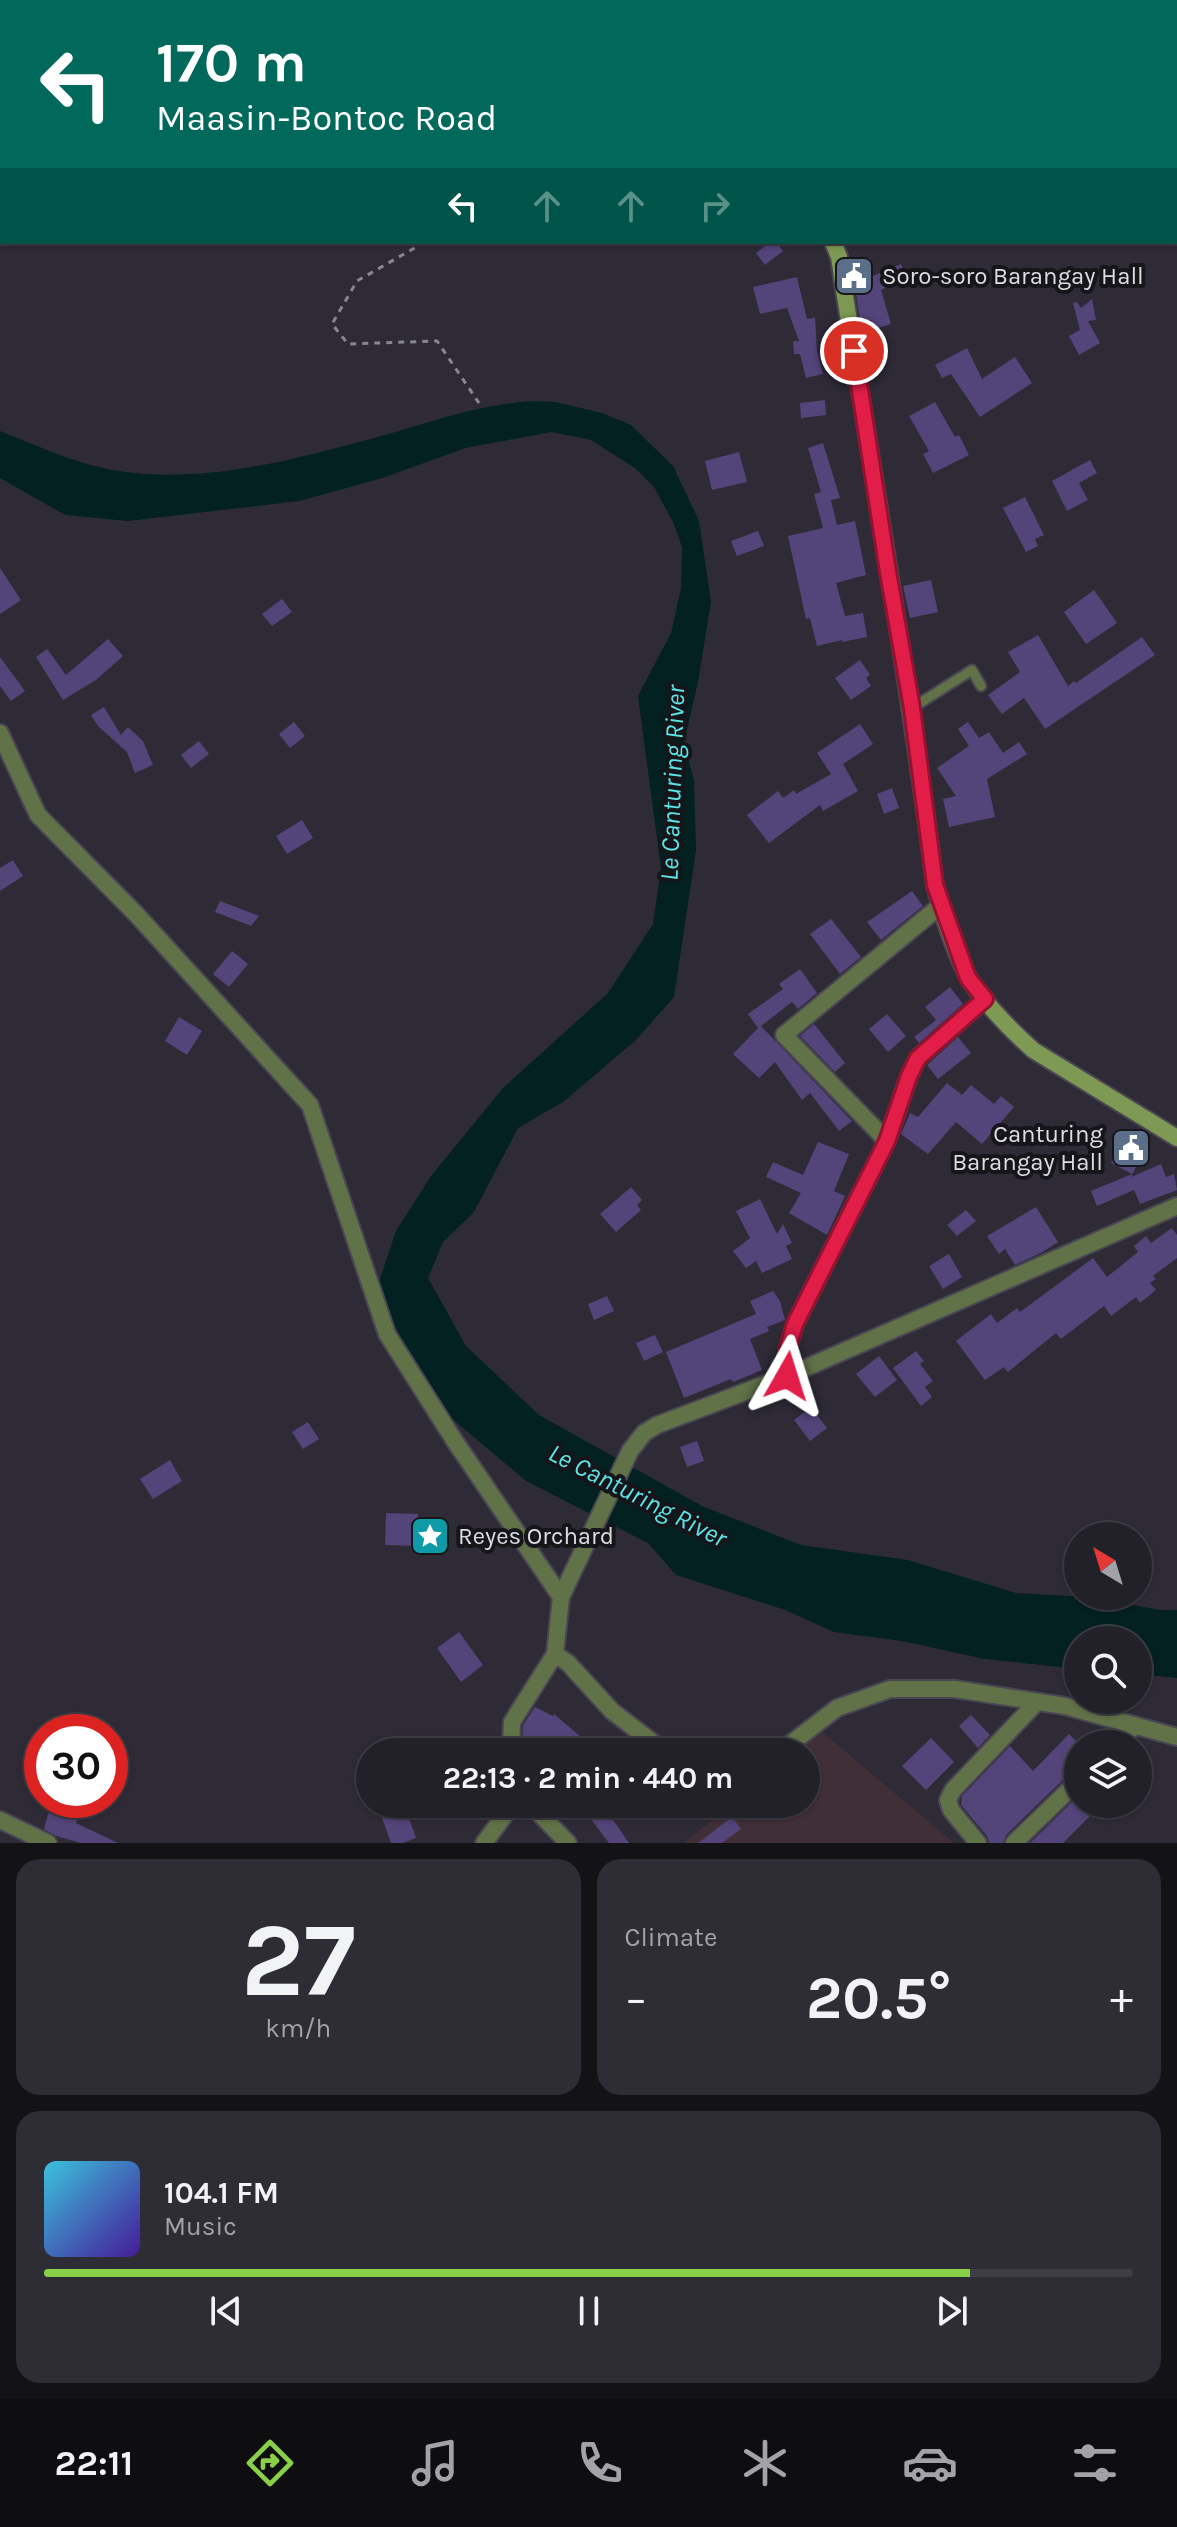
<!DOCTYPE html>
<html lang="en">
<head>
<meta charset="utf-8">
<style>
	:root { --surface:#222029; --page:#2e2d35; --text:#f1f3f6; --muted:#a2a3a8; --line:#3f3e46; --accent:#89cf48 }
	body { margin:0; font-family:Karla,sans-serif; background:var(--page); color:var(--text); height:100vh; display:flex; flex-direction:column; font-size:30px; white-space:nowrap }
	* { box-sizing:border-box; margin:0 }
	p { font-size:26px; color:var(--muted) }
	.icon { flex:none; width:44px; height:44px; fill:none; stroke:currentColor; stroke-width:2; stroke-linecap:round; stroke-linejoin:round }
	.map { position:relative; height:1843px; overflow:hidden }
	.sheet { display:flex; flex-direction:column; gap:16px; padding:16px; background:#131217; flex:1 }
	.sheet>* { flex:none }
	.top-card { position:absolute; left:0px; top:0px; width:1178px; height:244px; box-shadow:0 2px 6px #0004,0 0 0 2px var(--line); background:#00695c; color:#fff; overflow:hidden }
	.needle { width:52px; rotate:322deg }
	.tools { position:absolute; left:1064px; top:1522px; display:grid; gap:16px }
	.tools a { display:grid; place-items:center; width:88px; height:88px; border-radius:50%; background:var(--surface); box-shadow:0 2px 6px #0004,0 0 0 2px var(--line); font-size:40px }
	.speed { position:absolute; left:24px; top:1714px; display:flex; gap:16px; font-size:40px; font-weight:700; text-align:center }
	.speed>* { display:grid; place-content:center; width:104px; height:104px; border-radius:50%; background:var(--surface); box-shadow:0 2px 6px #0004,0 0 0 2px var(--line); line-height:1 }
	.speed .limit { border:12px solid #d22; background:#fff; color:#111 }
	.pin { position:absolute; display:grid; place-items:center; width:68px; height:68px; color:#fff; margin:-34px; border:4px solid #fff; border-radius:50%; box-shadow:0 2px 8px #0007 }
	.me { position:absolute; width:88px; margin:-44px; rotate:6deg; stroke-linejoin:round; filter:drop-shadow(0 0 6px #0008) }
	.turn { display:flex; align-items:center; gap:28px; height:168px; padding:0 24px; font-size:36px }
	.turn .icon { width:104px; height:104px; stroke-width:2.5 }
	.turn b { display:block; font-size:56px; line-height:68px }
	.lanes { display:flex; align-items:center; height:76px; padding:0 24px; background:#0003; justify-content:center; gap:40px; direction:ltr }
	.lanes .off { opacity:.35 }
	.big { font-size:60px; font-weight:700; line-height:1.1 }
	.sheet .card { flex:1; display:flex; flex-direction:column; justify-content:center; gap:12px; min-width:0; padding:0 28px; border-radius:24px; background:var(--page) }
	.sheet .dial { align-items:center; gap:0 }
	.dial b { font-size:104px; line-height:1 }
	.song { display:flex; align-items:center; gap:24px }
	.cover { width:96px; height:96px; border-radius:12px; background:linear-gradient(135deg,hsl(190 70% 55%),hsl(260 70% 35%)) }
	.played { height:8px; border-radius:4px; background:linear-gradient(90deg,var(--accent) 85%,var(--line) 85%) }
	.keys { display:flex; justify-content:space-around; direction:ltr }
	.heat { display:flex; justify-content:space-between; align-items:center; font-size:44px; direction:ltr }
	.sheet .tiles { flex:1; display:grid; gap:16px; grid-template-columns:1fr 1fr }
	.card:last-child { grid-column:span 2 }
	.trip { position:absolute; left:356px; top:1738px; width:464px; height:80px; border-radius:40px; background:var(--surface); box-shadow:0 2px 6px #0004,0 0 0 2px var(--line); font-weight:700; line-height:80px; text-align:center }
	.tab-bar { display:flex; height:128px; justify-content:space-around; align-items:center; background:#0e0d10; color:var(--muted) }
	.tab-bar .icon { width:56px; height:56px }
	.tab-bar .on { color:var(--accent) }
	.tab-bar b { font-size:36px; color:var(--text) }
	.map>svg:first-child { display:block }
	.education { fill:#412f38 }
	.water { fill:#032121 }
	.building { fill:#53447a }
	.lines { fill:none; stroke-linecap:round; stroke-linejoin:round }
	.service-casing { stroke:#4a4753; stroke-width:13 }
	.minor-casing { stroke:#4a4753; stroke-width:20 }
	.tertiary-casing { stroke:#4a4753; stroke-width:20 }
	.secondary-casing { stroke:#4a4753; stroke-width:20 }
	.path { stroke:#888690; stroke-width:3; stroke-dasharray:6 6; stroke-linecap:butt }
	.service { stroke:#617248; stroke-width:9 }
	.minor { stroke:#617248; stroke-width:16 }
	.tertiary { stroke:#617248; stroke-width:16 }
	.secondary { stroke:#7d9953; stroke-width:16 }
	.route-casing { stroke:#92132f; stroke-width:20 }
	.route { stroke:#e11d48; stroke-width:14 }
	.labels { text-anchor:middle; stroke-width:8; stroke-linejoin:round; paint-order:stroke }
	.poi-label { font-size:24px; fill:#dddbe3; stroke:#16151a; text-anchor:start }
	.water-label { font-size:26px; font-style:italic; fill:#5be5e6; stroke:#16151a }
</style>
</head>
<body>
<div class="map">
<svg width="1177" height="1843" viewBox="0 0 1177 1843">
	<rect width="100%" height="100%" fill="#2e2b37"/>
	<polygon class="education" points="821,1731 954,1843 684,1843 732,1804 806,1804 806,1752 795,1752"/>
	<path class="water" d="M533,401L556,402L602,413L631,425L673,466L699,521L711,602L698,682L684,743L694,781L696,850L674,997L636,1040L563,1102L518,1128L474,1212L443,1242L428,1278L466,1346L539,1415L702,1506L801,1545L908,1560L1016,1593L1087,1597L1161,1610H1177V1678L1138,1674V1640H1078V1669L985,1659L902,1641L834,1632L785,1610L676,1575L648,1543L526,1481L437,1406L376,1291L396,1231L431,1176L503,1088L608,993L653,924L661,868L638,696L671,633L681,588L682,547L673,522L654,487L635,468L591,440L552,432L465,448L383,478L299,501L128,521L65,515L0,478V431C33,444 68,460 103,468C195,488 297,459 385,435C434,421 481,404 533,401Z"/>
	<g class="building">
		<polygon points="770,242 776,242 783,251 765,265 756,253"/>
		<polygon points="870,258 873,276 901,264 907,279 881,290 891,324 862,333 851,261"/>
		<polygon points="797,277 807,319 815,318 817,352 823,374 806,378 800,354 794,354 793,341 799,341 787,308 760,314 753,287"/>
		<polygon points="1092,299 1096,320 1088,321 1100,343 1079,355 1069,336 1080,330 1073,303 1077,302 1081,308"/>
		<polygon points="967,348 982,379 1015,357 1032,383 980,417 951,374 942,378 935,365"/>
		<polygon points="825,400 826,415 801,418 800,403"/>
		<polygon points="935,402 955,437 959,435 969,455 933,473 923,454 929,451 909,416"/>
		<polygon points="823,443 840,498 831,500 837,525 855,521 866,575 836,583 845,616 863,613 867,637 842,642 842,640 817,646 810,618 806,619 788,536 823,528 814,494 821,492 808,448"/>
		<polygon points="739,452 747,482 712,490 705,461"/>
		<polygon points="1090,460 1097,473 1079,483 1088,500 1067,511 1052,481"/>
		<polygon points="1025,497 1044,535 1035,539 1038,546 1026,552 1003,508"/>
		<polygon points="758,531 764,546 737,556 731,541"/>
		<polygon points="0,568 21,600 0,614"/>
		<polygon points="931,580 938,612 910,618 903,586"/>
		<polygon points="1094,590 1117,623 1086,644 1064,612"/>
		<polygon points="282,599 292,612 272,626 262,614"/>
		<polygon points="1038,635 1068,686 1074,681 1076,683 1142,637 1155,655 1045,729 1024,698 1002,714 988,695 1020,672 1008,652"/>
		<polygon points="108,639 123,656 96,680 63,700 36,657 47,649 66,675"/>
		<polygon points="0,657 25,691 11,701 0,686"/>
		<polygon points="860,660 870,675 866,678 871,686 851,700 835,678"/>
		<polygon points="104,707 121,735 128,727 143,741 153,765 135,773 127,752 98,726 91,715"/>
		<polygon points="294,722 305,736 290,748 279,734"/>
		<polygon points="968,722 979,738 989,732 1003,753 1019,742 1027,754 987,779 995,817 949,827 943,799 956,796 937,768 969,746 958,729"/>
		<polygon points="860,724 873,744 843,764 858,791 823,811 820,805 769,843 747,815 778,791 783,798 794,790 796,794 831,774 817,753"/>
		<polygon points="199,741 209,754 191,768 181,755"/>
		<polygon points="892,788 899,808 884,814 877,794"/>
		<polygon points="302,820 313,838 287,854 276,836"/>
		<polygon points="13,860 23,876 0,891 0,868"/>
		<polygon points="912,891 923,906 881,940 867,922"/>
		<polygon points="220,901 259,916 251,926 215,912"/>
		<polygon points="831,919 861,957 840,974 810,934"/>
		<polygon points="232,951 248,964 229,987 213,974"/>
		<polygon points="800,969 817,993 798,1009 792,1002 761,1026 852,1121 839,1131 810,1093 802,1100 775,1062 759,1078 733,1054 758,1028 748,1014 783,989 779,984"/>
		<polygon points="950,987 963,1004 919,1043 914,1037 936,1020 925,1007"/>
		<polygon points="887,1014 906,1036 888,1052 869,1029"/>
		<polygon points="179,1017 202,1031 187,1055 165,1041"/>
		<polygon points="814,1024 845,1063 835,1072 800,1036"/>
		<polygon points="958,1037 971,1053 938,1079 927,1065"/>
		<polygon points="947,1083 962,1095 971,1085 994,1104 1001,1096 1014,1107 982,1144 956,1122 928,1154 901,1134 910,1113 918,1117"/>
		<polygon points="1126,1131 1148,1143 1131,1177 1161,1164 1166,1177 1174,1174 1177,1190 1140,1204 1134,1190 1097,1206 1091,1191 1132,1174 1111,1163"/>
		<polygon points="818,1142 849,1154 834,1191 845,1196 827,1235 789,1213 801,1193 766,1177 773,1162 803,1175"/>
		<polygon points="631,1187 642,1200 637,1205 641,1210 616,1232 600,1214"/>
		<polygon points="760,1199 777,1234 783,1224 792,1243 786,1246 792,1259 762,1273 756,1261 746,1268 733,1251 750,1238 736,1211"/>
		<polygon points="1036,1207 1058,1242 1041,1253 1015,1265 1005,1249 999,1254 987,1236"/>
		<polygon points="966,1210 976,1221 957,1236 947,1225"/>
		<polygon points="1172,1228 1177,1235 1177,1258 1153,1276 1156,1279 1150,1283 1156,1290 1140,1303 1136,1297 1111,1316 1104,1306 1061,1339 1056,1333 1008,1372 1004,1367 985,1380 956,1341 991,1314 997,1323 1017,1308 1020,1312 1093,1258 1107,1277 1138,1252 1134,1246 1146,1236 1151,1243"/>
		<polygon points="949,1254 962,1277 943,1289 929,1266"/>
		<polygon points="773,1291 780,1301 785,1320 767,1327 769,1331 750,1339 762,1370 733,1382 731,1379 684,1398 666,1352 756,1314 750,1301"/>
		<polygon points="607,1296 614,1311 594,1320 588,1304"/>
		<polygon points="655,1335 663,1352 644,1361 636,1343"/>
		<polygon points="916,1351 924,1361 920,1364 933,1381 925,1387 932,1397 921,1406 893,1368"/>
		<polygon points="879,1356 897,1380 875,1397 856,1374"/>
		<polygon points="811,1407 827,1428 810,1441 794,1420"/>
		<polygon points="308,1422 319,1439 303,1449 292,1432"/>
		<polygon points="697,1441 704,1461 687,1467 680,1447"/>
		<polygon points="170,1460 182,1481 153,1499 140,1479"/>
		<polygon points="386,1513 418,1514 417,1546 385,1545"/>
		<polygon points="459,1632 483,1665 461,1682 437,1648"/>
		<polygon points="535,1707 553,1716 554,1714 588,1743 578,1752 533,1752 522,1745 523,1725"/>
		<polygon points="971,1715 990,1735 978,1748 959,1726"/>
		<polygon points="1069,1734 1078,1743 1078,1770 1070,1773 1006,1835 1003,1843 989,1843 987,1836 961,1805 962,1796 1010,1746 1033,1771"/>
		<polygon points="931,1738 954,1762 926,1790 902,1766"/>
		<polygon points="1078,1796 1078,1804 1102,1804 1063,1843 1030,1843"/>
		<polygon points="51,1804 79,1814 76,1823 118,1843 81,1843 56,1836 44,1829"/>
		<polygon points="593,1804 602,1804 629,1843 609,1843 584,1810"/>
		<polygon points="406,1810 416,1838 403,1843 391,1843 382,1818"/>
		<polygon points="732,1817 741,1829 722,1843 698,1843"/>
	</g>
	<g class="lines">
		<defs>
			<polyline id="service" points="912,708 972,670 981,686"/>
			<g id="minor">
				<polyline points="267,2 269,0"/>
				<polyline points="0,733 38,815 136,914 310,1105 387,1334 454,1440 561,1597"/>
				<polyline points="887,1141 784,1035 940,906"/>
				<polyline points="787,1376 787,1351 795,1324 887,1141 909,1076 918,1058 985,999"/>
				<polyline points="1116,1744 1135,1726"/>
				<polyline points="527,1804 538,1812 568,1843"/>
				<polyline points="0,1820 48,1843"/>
				<polyline points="978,1843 951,1810 948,1800 953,1790 1037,1702"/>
				<polyline points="1014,1843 1078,1781"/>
			</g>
			<g id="tertiary">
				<polyline points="511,1752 512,1722 555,1654"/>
				<polyline points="665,1752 612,1711 568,1663 555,1654 561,1597 630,1451 644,1433 657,1425 787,1376 1177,1206"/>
				<polyline points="780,1752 837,1708 890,1689 955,1689 1065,1706 1177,1737"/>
				<polyline points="484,1843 513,1804"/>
			</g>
			<g id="secondary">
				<polyline points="529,0 534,2"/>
				<path d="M833,242L839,257C871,466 908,675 935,885C941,910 957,959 970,980C986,1005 1011,1030 1033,1050L1177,1138"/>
			</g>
		</defs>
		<use href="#service" class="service-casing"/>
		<use href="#minor" class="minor-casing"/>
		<use href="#tertiary" class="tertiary-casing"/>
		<use href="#secondary" class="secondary-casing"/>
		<polyline class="path" points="425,242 357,281 332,324 348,344 437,341 479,403"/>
		<use href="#service" class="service"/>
		<use href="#minor" class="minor"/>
		<use href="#tertiary" class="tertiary"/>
		<use href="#secondary" class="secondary"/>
	</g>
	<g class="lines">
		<defs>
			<polyline id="route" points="787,1376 787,1351 795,1324 887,1141 909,1076 918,1058 985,999 968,978 935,885 912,708 888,572 854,351"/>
		</defs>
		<use href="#route" class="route-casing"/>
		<use href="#route" class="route"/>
	</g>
	<defs>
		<symbol id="civic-square" viewBox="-11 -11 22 22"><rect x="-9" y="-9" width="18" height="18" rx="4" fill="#5c6f8a" stroke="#16151a"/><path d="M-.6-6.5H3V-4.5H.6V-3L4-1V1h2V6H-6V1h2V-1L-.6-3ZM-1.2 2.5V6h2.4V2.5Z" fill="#fff"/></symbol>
		<symbol id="sight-square" viewBox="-11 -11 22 22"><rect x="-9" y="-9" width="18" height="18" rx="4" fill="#0f9aa8" stroke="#16151a"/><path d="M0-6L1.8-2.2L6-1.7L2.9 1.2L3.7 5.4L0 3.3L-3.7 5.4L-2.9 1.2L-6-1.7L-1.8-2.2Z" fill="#fff"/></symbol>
	</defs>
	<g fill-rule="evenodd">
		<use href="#civic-square" x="832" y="254" width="44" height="44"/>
		<use href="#civic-square" x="1109" y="1126" width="44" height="44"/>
		<use href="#sight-square" x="408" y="1514" width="44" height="44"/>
	</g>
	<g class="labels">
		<g class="poi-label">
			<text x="882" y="284">Soro-soro Barangay Hall</text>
			<text x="1103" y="1142" text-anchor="end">Canturing<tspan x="1103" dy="28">Barangay Hall</tspan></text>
			<text x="458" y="1544">Reyes Orchard</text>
		</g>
		<g class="water-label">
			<text transform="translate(672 783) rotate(-88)" y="9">Le Canturing River</text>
			<text transform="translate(638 1495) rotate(27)" y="9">Le Canturing River</text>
		</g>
	</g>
</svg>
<div class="tools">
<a><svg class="needle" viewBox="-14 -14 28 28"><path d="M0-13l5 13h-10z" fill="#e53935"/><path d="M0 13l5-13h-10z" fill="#a2a3a8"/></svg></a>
<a><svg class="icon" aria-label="search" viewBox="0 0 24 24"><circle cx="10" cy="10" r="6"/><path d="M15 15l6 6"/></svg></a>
<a><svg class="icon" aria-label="layers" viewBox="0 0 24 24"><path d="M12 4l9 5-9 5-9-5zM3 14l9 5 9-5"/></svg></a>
</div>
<div class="speed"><div class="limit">30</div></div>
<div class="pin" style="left:854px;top:351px;background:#d93025"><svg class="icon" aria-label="arrive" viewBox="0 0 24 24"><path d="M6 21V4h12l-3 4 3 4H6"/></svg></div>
<svg class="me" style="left:787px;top:1376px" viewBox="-20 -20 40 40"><path d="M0-17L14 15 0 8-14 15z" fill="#e11d48" stroke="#fff" stroke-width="4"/></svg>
<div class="trip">22:13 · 2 min · 440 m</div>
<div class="top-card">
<div class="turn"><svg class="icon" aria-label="left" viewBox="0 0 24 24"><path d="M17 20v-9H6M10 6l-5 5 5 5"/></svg><div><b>170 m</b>Maasin-Bontoc Road</div></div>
<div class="lanes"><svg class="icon" aria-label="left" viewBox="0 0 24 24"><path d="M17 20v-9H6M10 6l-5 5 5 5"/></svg><svg class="icon off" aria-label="ahead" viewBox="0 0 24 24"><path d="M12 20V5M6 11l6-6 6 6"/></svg><svg class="icon off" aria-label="ahead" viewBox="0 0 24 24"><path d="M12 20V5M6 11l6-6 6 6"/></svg><svg class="icon off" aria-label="right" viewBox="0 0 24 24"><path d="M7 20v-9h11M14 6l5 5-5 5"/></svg></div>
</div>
</div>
<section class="sheet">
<div class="tiles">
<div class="card dial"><b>27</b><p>km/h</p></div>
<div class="card"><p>Climate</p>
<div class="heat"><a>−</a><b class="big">20.5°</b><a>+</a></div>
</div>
<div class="card">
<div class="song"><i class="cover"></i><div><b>104.1 FM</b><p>Music</p></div></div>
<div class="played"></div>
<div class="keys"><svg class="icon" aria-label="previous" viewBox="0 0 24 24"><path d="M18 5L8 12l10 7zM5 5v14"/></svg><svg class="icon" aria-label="pause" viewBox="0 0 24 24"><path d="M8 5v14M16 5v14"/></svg><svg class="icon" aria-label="next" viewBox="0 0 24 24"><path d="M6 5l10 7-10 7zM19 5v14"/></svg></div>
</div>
</div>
</section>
<nav class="tab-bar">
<b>22:11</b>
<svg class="icon on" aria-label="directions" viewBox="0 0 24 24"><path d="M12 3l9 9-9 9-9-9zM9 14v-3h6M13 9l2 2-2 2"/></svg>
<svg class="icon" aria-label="music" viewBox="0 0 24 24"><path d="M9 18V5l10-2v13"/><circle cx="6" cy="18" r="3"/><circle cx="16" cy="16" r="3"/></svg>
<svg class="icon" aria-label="phone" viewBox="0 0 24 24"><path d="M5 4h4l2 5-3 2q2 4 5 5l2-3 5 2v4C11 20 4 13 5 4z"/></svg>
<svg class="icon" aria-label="climate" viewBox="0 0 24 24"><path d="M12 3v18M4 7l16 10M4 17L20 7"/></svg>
<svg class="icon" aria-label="car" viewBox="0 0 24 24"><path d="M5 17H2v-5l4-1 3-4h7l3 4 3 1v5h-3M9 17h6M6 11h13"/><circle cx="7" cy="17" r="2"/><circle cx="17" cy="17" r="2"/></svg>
<svg class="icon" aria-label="filters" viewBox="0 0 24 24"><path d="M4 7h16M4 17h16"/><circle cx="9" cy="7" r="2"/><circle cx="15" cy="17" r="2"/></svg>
</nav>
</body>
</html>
